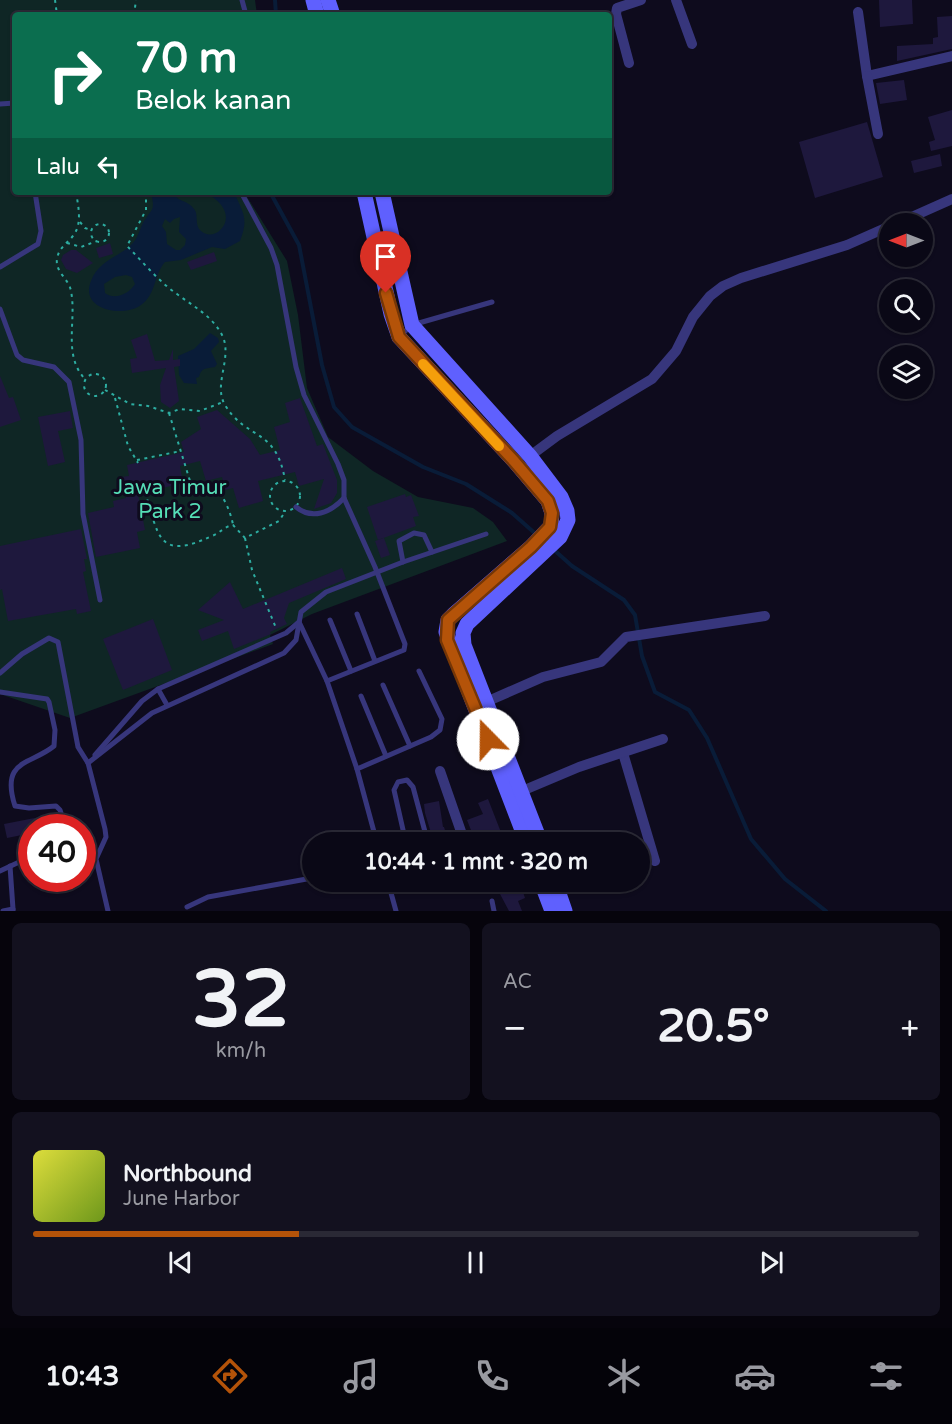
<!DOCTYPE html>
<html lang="id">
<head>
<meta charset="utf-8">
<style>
	:root { --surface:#0a0816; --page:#13111f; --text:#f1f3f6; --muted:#999aa1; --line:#2a2935; --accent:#b45309 }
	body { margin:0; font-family:"Varela Round",sans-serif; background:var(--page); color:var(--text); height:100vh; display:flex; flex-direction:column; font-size:22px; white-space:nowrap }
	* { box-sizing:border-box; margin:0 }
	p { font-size:20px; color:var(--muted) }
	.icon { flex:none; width:33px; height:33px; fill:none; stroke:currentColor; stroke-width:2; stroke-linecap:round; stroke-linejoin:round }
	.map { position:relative; height:911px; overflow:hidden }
	.drawer { display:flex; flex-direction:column; gap:12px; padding:12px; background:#06040c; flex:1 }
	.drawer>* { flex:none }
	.banner { position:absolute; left:12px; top:12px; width:600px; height:183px; border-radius:6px; box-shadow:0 2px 4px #0004,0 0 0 2px var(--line); background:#0b6e4f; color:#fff; overflow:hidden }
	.needle { width:39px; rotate:270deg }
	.tools { position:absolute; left:879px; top:213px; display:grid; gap:12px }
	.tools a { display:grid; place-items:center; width:54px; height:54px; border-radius:50%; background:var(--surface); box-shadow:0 2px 4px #0004,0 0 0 2px var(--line); font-size:30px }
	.speed { position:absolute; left:18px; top:814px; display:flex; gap:12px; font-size:30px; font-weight:700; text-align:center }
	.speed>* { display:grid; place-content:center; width:78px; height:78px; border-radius:50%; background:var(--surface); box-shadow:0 2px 4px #0004,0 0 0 2px var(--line); line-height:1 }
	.speed .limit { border:9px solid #d22; background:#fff; color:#111 }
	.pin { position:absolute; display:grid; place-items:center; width:51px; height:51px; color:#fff; margin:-62px -26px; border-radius:50% 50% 50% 0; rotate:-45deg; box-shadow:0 0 6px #0007 }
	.pin .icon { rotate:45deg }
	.me { position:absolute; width:66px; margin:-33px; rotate:338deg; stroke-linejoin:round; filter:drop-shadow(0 0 4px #0008) }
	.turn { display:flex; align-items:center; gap:21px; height:126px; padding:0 24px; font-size:27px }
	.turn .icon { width:78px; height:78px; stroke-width:2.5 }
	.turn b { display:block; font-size:42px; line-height:51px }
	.then { display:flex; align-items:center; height:57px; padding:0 24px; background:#0003; gap:12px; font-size:22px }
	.big { font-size:45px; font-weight:700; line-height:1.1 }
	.drawer .card { flex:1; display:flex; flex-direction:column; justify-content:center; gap:9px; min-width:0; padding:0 21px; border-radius:9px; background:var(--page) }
	.drawer .dial { align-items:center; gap:0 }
	.dial b { font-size:78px; line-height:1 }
	.song { display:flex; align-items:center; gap:18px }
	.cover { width:72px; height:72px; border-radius:9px; background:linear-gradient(135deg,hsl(60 70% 55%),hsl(80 70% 35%)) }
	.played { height:6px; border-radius:3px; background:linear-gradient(90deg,var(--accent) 30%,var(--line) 30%) }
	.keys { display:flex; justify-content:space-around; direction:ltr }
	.heat { display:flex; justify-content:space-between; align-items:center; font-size:33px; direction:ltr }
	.drawer .tiles { flex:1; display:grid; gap:12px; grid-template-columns:1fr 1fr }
	.card:last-child { grid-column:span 2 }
	.trip { position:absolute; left:302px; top:832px; width:348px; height:60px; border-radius:30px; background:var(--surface); box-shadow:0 2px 4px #0004,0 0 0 2px var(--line); font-weight:700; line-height:60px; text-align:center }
	.dock { display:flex; height:96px; justify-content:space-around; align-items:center; background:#040309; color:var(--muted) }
	.dock .icon { width:42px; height:42px }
	.dock .current { color:var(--accent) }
	.dock b { font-size:27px; color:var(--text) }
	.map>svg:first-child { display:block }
	.green { fill:#0f2625 }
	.water { fill:#091c38; fill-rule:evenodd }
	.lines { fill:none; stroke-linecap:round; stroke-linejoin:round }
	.stream { stroke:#091c38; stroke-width:4 }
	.building { fill:#1e183d }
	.path { stroke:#2dada1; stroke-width:2; stroke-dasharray:3 4.5; stroke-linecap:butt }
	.lane { stroke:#37367c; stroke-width:5 }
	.street { stroke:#37367c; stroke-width:10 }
	.secondary { stroke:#5f60fe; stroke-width:15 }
	.route-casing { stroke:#753606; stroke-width:15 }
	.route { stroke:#b45309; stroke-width:10 }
	.slow { stroke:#f59e0b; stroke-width:10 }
	.labels { text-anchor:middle; stroke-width:6; stroke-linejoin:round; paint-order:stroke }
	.park-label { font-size:21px; fill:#55ddb6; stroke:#0e0b1d }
</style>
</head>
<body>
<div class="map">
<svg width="952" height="911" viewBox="0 0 952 911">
	<rect width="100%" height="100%" fill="#0e0b1d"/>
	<polygon class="green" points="0,0 255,0 257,15 15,15 15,192 244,192 287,261 298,315 307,388 328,437 373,471 418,497 473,508 493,522 507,541 312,614 270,635 273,644 70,718 0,694"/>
	<g class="water">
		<path d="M151,192H172C177,202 188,200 194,209C199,214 194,225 201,231C216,245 247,213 204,192H234C243,213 249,218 240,241L225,249L212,247L181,260L165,262C154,274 156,295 141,305C123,318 79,310 91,281C98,261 117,258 131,245C138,239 140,228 144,221C153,207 155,211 151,192ZM180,217L179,232L186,239L185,245L180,250H176L167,244L166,232L162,226L165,219L170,223L174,219ZM126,275L132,277L135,284C130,293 115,301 105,293L104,284L115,277Z"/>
		<path d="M210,333L218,338L219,342L211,351L217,364L215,367C205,369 202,367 199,377L196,378L197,384L184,383L179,375L178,356L194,349Z"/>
	</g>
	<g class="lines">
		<g class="stream">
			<polyline points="275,0 276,15"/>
			<polyline points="270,192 299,245 322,365 334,407 352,427 423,467 466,484 512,513 538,536"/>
			<polyline points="553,549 572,566 624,600 635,615 642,656 655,692 689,710 707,738 751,839 785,879 826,911"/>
		</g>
	</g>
	<g class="building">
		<polygon points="879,0 912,0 913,24 880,27"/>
		<polygon points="952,16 952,49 897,61 897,46 933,44 933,38 938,37 937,17"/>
		<polygon points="904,80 907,100 880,104 876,83"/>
		<polygon points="952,110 952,146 931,151 929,142 935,140 928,117"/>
		<polygon points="867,122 883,177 815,198 799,142"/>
		<polygon points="940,154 942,166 914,173 911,161"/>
		<polygon points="110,243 113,254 99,258 96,248"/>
		<polygon points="71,250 76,250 93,263 77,273 66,269 61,260 63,255"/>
		<polygon points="214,252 217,261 191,270 187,262"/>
		<polygon points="147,334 155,361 169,360 173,349 173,360 180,359 180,366 174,367 179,401 170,408 161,402 160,385 166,368 132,373 130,359 137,358 131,340"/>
		<polygon points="0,376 9,398 13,397 21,420 0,427"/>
		<polygon points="300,398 317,446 323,444 337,480 337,493 331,503 314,509 324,479 299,486 295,472 258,481 263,501 239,508 233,488 225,490 222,477 206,481 200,461 180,466 183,483 138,494 145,530 137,532 140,548 96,557 88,513 114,507 113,501 126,498 121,477 129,476 127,465 184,452 181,442 201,429 197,417 217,410 250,439 260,455 280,450 274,427 290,422 285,403"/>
		<polygon points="70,411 73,428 58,431 65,462 48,466 38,417"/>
		<polygon points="405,494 406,497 411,495 419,516 413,517 416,526 378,540 367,507"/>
		<polygon points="81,529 87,559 84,559 86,571 83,572 91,611 77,614 76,609 8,621 2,589 0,590 0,546"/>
		<polygon points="384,538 390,555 381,558 375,541"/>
		<polygon points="342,568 346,579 289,603 284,618 287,624 270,632 271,634 234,649 228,631 202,641 198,630 224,620 198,610 230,582 243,609"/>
		<polygon points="153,619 172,670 123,690 103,639"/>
		<polygon points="488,799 504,840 496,843 476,843 467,820 483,814 478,803"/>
		<polygon points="439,801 443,827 444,827 449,843 434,843 425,813 424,804"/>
		<polygon points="45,816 47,828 32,828 32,833 7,838 4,824"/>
		<polygon points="521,886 525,898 518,901 522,911 509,911 500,894"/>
	</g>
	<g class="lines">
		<g class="path">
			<polyline points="55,0 57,15"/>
			<polyline points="134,15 136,0"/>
			<path d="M76,192C78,205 82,221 75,233C69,243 59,246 57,259C55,272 69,279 71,291C77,321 62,356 86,380"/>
			<path d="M146,192V210L127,246C143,262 158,281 177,294C194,307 213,316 223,337C232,359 213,385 225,405C247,441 276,427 285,480"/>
			<polyline points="80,222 85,228 91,230"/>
			<circle cx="100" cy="233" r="9"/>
			<polyline points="67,243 81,247 97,241"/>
			<circle cx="95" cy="385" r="11"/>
			<polyline points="105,390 130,404 148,406 169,413 180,409 200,411 223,402"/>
			<polyline points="115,398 128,446 138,463"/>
			<path d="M169,413L190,481C196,484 198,481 204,482C220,484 231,512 233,525"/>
			<polyline points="137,460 181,451"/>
			<circle cx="285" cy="496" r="15"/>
			<path d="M145,492C159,537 158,561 212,536C220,533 225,526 233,525L245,538L279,521L285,512"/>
			<polyline points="245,538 252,570 276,628"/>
		</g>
		<g class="lane">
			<polyline points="242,0 246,15"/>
			<polyline points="0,104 15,103"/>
			<polyline points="241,192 271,248 277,265 296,367 304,395 338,464 344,480 344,498 375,567 405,644 404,650 327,681"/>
			<polyline points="0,267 38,244 41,231 35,192"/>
			<polyline points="0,309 17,355 23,360 54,367 69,382 81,440 83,514 100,600"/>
			<polyline points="400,336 412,325 492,302"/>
			<path d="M296,507C312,520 330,513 344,498"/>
			<polyline points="403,562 399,541 414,533 424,535 432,552"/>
			<polyline points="357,614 375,661"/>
			<polyline points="330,620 351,671"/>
			<polyline points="300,624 327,681 357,769 377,843"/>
			<polyline points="0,673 22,654 49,638 58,642 78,747 88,763 105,829 106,837 96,859 108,911"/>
			<polyline points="383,685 410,746"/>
			<polyline points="158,689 167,705"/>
			<path d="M0,692L47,699L49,702L55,730L54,746C31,765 0,759 15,806L29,808L56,806L60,810L66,828"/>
			<polyline points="361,696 386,756"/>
			<polyline points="95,755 142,701 158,689 286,633 299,622"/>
			<polyline points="88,763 152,713 284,653 296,640 301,612 326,592 403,562 486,534"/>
			<polyline points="357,769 431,737 440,730 442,719 419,671"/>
			<polyline points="406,843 394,790 398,782 407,780 413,787 428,843"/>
			<polyline points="10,866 13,909"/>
			<polyline points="0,871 32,856"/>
			<polyline points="388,882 396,911"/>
			<polyline points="492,901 494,911"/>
			<polyline points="187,907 208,897 312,878"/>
			<polyline points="3,911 13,909 13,911"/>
		</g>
		<g class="street">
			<polyline points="676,0 692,44"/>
			<polyline points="858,12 867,76 952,56"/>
			<polyline points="629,63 616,14 617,8 641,0"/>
			<polyline points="867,76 878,134"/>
			<polyline points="896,224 952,199"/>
			<polyline points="530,456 557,436 652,379 676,351 693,317 710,296 723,286 741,278 847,245 890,226"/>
			<polyline points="486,702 543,677 601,662 626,637 765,616"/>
			<polyline points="623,753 655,861"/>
			<polyline points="440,771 465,843"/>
			<polyline points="522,791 579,767 663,739"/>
		</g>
		<g class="secondary">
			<polyline points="313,0 317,15"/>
			<polyline points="328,0 333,15"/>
			<polyline points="364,192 391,314 399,337 514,461 548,501 552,513 551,526 531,547 453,615 448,620 446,632 527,843"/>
			<polyline points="382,192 412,325 530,456 561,497 567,511 568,520 560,537 467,624 463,633 464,645 541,843"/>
			<polyline points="541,882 552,911"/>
			<polyline points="555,882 565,911"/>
		</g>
	</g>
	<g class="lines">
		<defs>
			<polyline id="route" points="386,293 399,337 514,461 548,501 552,513 550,527 531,547 448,620 447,640 488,739"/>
		</defs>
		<use href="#route" class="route-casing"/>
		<use href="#route" class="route"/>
		<polyline class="slow" points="423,364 499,446"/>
	</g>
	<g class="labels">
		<g class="park-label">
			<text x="170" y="494">Jawa Timur<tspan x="170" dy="24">Park 2</tspan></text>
		</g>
	</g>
</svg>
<div class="tools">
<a><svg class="needle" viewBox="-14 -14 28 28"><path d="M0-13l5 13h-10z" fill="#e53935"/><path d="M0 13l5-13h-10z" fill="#999aa1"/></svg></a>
<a><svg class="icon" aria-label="search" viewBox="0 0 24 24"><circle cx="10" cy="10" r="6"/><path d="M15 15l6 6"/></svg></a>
<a><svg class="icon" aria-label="layers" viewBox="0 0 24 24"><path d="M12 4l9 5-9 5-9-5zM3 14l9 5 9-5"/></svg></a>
</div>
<div class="speed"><div class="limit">40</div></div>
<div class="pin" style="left:386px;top:293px;background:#d93025"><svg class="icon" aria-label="arrive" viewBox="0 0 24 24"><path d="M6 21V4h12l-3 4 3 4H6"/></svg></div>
<svg class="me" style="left:488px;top:739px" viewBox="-20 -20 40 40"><circle r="19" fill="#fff"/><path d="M0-13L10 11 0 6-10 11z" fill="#b45309"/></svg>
<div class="trip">10:44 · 1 mnt · 320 m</div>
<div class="banner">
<div class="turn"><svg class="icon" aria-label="right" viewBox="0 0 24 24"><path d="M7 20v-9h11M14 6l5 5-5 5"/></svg><div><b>70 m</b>Belok kanan</div></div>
<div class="then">Lalu<svg class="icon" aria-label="left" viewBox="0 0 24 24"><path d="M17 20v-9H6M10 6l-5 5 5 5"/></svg></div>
</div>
</div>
<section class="drawer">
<div class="tiles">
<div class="card dial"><b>32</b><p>km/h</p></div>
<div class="card"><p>AC</p>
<div class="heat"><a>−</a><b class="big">20.5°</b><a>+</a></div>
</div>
<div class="card">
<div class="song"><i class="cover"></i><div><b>Northbound</b><p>June Harbor</p></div></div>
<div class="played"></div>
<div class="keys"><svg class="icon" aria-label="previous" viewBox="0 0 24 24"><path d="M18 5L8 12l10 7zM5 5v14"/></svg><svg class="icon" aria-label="pause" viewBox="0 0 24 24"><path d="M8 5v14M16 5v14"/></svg><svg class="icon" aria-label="next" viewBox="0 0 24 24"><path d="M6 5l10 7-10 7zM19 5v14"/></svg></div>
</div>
</div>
</section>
<nav class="dock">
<b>10:43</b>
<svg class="icon current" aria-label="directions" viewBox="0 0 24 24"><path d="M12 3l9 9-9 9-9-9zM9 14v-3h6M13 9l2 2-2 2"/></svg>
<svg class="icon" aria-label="music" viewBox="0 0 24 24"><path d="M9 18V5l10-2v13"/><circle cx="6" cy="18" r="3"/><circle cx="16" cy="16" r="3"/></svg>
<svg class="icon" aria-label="phone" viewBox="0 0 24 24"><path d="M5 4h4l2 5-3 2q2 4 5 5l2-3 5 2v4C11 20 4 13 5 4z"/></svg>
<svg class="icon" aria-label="climate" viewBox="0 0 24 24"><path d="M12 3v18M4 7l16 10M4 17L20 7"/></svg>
<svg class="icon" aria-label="car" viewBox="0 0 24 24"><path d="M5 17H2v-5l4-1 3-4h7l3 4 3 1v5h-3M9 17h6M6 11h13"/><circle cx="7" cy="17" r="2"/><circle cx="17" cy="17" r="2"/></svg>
<svg class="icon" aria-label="filters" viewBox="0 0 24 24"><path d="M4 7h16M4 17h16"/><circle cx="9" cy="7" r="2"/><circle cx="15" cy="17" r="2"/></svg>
</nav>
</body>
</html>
